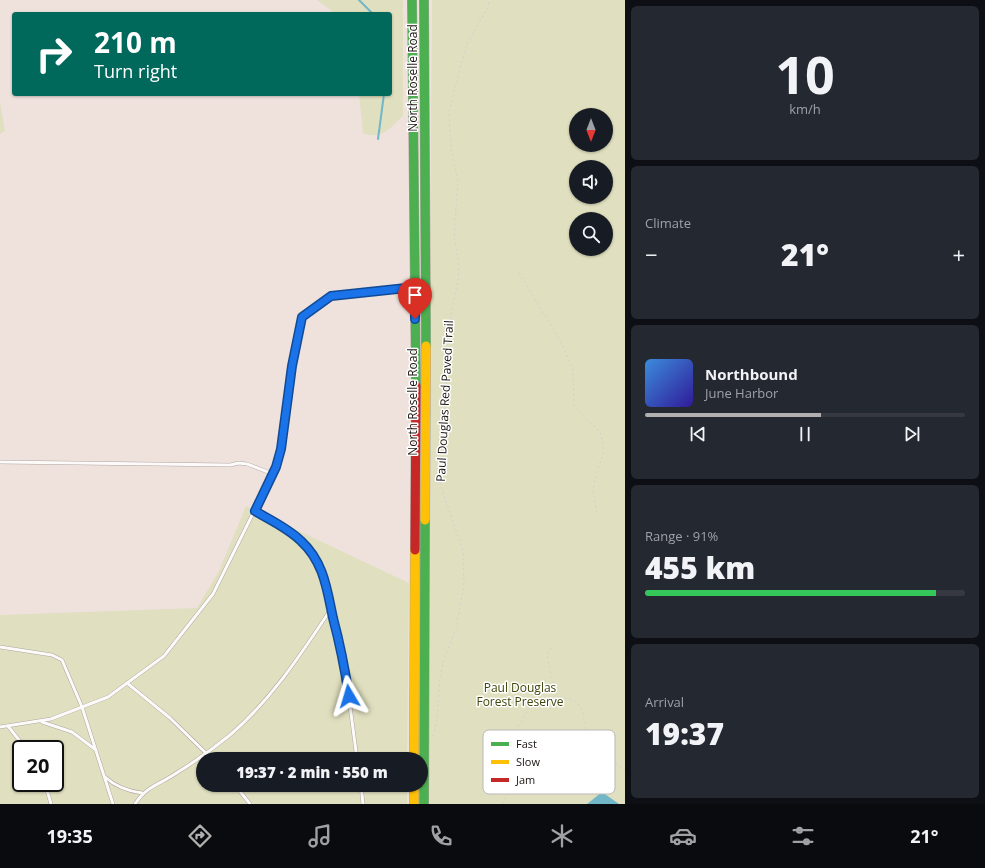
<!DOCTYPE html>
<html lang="en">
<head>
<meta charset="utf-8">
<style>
	:root { --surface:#171b24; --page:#242831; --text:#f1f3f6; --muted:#9ea1a6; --line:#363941; --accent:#b2afaf }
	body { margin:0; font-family:"Open Sans",sans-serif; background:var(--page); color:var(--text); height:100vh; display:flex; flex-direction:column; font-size:15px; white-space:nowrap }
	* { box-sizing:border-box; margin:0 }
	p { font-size:13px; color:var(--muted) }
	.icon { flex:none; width:22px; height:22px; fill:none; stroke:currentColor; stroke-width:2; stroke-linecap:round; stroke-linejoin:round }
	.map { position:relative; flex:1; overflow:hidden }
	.drawer { display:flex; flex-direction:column; gap:6px; padding:6px; background:#0d0f14; width:360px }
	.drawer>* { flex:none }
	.guide { position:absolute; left:12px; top:12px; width:380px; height:84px; border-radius:4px; box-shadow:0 1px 3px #0004; background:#00695c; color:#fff; overflow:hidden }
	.needle { width:26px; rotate:180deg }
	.tools { position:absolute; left:569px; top:108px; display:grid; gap:8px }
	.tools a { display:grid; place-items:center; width:44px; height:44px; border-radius:50%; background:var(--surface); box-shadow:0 1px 3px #0004; font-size:20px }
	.speed { position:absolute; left:12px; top:740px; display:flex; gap:8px; font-size:20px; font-weight:700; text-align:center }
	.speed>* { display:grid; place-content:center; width:52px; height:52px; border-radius:50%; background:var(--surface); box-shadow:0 1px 3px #0004; line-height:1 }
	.speed .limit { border:2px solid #111; border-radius:6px; background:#fff; color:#111 }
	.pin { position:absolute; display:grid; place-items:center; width:34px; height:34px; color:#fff; margin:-41px -17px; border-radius:50% 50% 50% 0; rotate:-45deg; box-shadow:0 0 4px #0007 }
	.pin .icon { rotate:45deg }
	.me { position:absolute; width:44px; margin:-22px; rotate:353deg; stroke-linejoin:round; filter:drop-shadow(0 0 3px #0008) }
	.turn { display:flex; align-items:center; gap:14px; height:84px; padding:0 16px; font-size:18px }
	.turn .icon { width:52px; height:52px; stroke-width:2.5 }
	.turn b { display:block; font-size:28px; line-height:34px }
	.big { font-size:30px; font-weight:800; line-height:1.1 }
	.drawer .widget { flex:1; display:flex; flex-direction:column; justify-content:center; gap:6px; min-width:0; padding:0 14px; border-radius:6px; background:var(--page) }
	.drawer .dial { align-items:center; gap:0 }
	.dial b { font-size:52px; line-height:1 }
	.song { display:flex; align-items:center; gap:12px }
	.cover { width:48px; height:48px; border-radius:6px; background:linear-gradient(135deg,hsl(210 70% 55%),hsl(250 70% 35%)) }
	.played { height:4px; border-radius:2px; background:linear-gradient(90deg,var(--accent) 55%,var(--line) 55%) }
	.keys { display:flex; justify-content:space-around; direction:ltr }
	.heat { display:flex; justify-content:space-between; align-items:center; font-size:22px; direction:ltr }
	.charge { height:6px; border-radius:3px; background:linear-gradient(90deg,#34c759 91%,var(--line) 0) }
	.trip { position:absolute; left:196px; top:752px; width:232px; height:40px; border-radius:20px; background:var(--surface); box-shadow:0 1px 3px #0004; font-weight:800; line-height:40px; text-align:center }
	.tabs { display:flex; height:64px; justify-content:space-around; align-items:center; background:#090b0e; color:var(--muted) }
	.tabs .icon { width:28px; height:28px }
	.tabs .selected { color:var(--accent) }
	.tabs b { font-size:18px; color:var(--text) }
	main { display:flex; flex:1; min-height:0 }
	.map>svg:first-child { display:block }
	.green { fill:#e0dfbf; fill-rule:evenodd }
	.water { fill:#72b7c7 }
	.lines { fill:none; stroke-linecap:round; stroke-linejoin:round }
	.stream { stroke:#72b7c7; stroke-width:2 }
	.lane-casing { stroke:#aea4a0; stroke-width:4 }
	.fast-casing { stroke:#aea4a0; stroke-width:10 }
	.slow-casing { stroke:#aea4a0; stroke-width:10 }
	.jam-casing { stroke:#aea4a0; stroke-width:10 }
	.path { stroke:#d4d0cf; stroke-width:1; stroke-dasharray:2 3; stroke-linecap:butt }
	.lane { stroke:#fdfbfa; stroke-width:3 }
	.fast { stroke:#4caf50; stroke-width:9 }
	.slow { stroke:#ffc107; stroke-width:9 }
	.jam { stroke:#c62828; stroke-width:9 }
	.route-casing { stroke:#114b97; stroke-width:10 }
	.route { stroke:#1a73e8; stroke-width:7 }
	.labels { text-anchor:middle; stroke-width:3; stroke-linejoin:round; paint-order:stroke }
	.street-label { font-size:12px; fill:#1a1310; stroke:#fff }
	.park-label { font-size:12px; fill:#40460b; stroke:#fff }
	.key { fill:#fff; stroke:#bab8b7; stroke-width:1 }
	.key-label { font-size:11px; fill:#1a1310 }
</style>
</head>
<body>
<main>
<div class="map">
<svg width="625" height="804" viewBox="0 0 625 804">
	<rect width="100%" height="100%" fill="#efe2dd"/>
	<g class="green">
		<path d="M317,0H403V116C391,127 381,141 363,133L359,94H390V14H336Z"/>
		<path d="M432,0H625V804H414V785H421V759H414V620L430,619L429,402ZM576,115H606V145H576ZM576,167H606V197H576ZM576,219H606V249H576Z"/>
		<polygon points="0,102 5,131 0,134"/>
		<path d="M246,506L409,583L407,759H203V785H407V804H0V615L197,608L219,571ZM21,749H55V783H21Z"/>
	</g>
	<polygon class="water" points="602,792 619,804 587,804"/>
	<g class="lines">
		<g class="stream">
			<polyline points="359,0 373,14"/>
			<polyline points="378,139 384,94"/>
		</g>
		<defs>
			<g id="lane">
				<polyline points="0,462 230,465 239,463 247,464 273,474"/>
				<polyline points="255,511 277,523 301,541 320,568 328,588 345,668 357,759"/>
				<polyline points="0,647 52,655 62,660 82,707 113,804"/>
				<polyline points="127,683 170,718 212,759"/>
				<polyline points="42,722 72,732 96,750"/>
				<polyline points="8,726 26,749"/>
				<polyline points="0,727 51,719 108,697 164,656 213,594 276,467 281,449 292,366 302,317 331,296 414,287"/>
				<path d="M105,777C116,787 127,791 142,793"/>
				<polyline points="45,783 51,804"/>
				<polyline points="235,785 250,804"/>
				<polyline points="361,785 363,804"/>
				<path d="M135,804C146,786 161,784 178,772C196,761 214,748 230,735C272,699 301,654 331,609"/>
			</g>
			<g id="fast">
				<polyline points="412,0 416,386"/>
				<polyline points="424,0 426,346"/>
				<polyline points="424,804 425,520"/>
			</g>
			<g id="slow">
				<polyline points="425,520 426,346"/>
				<polyline points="414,759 415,550"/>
				<polyline points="414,785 414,804"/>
			</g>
			<polyline id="jam" points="415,550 416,386"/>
		</defs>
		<use href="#lane" class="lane-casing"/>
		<use href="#fast" class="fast-casing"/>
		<use href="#slow" class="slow-casing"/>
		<use href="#jam" class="jam-casing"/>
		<g class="path">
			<polyline points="519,273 560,340 573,370 574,407 600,432 604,451 596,475 593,491 597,513"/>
			<path d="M551,648L547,654C548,668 554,681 556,695"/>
			<polyline points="433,736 437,722 440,677 444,659 456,629 464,585 463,551 440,484 451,314 458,281 459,267 454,235 458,181 451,148 449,112 463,57 467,44 488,7 489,0"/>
			<polyline points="503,804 509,791 515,732 529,708 541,700 556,696 575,701 582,709 588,739 592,746 625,770"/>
		</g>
		<use href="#lane" class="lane"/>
		<use href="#fast" class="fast"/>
		<use href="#slow" class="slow"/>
		<use href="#jam" class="jam"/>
	</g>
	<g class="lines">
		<defs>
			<path id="route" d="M349,696C345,670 340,644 333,618C327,590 324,562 301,541C288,528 270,520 255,511L276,467L281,449L292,366L302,317L331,296L416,287L415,319"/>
		</defs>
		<use href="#route" class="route-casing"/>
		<use href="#route" class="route"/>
	</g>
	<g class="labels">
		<g class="street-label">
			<text transform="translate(413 78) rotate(-90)" y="4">North Roselle Road</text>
			<text transform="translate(445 401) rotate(-87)" y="4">Paul Douglas Red Paved Trail</text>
			<text transform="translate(413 402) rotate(-90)" y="4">North Roselle Road</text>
		</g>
		<g class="park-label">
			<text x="520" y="692">Paul Douglas<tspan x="520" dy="14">Forest Preserve</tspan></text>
		</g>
	</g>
	<rect x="483" y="730" width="132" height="64" rx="6" class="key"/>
	<rect x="491" y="742" width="18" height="4" fill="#4caf50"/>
	<rect x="491" y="760" width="18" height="4" fill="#ffc107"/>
	<rect x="491" y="778" width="18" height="4" fill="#c62828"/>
	<g class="key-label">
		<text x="516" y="748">Fast</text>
		<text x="516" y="766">Slow</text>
		<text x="516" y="784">Jam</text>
	</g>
</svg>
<div class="tools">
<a><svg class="needle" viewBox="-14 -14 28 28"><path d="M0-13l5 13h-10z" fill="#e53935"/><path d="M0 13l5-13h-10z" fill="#9ea1a6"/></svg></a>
<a><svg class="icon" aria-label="sound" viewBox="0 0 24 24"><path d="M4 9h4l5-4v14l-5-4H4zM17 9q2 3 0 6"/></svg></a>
<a><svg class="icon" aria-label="search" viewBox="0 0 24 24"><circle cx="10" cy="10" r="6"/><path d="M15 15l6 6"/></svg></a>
</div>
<div class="speed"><div class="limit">20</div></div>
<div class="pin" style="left:415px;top:319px;background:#d93025"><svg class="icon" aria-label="arrive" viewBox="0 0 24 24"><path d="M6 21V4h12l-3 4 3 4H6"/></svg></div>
<svg class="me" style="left:349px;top:696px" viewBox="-20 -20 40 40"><path d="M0-17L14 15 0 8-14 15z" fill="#1a73e8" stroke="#fff" stroke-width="4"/></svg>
<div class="trip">19:37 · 2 min · 550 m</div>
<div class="guide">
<div class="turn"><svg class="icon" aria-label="right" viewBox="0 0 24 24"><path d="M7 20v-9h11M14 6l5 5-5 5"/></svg><div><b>210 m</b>Turn right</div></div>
</div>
</div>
<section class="drawer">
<div class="widget dial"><b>10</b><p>km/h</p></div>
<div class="widget"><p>Climate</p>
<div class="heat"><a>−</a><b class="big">21°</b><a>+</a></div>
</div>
<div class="widget">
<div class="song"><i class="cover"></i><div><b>Northbound</b><p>June Harbor</p></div></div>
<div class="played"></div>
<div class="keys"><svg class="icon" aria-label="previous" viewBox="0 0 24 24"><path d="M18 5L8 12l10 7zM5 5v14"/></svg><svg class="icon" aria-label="pause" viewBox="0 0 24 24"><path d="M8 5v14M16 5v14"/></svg><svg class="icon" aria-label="next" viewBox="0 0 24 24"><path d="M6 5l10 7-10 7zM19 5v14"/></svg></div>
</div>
<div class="widget"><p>Range · 91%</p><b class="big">455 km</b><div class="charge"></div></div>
<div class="widget"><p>Arrival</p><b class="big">19:37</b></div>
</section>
</main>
<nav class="tabs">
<b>19:35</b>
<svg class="icon selected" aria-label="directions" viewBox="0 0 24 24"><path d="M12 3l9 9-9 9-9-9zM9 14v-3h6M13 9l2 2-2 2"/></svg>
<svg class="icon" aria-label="music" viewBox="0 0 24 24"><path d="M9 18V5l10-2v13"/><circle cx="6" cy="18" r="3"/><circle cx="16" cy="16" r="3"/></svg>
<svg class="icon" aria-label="phone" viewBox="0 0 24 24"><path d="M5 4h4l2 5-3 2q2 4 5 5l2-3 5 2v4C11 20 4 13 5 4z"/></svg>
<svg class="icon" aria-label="climate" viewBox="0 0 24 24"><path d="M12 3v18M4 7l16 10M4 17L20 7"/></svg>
<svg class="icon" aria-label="car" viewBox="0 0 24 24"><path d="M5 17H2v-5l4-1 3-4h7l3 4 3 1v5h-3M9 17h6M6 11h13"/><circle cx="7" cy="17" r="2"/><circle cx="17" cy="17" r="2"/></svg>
<svg class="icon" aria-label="filters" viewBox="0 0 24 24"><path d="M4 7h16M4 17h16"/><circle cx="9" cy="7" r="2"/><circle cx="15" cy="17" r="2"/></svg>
<b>21°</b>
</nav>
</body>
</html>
